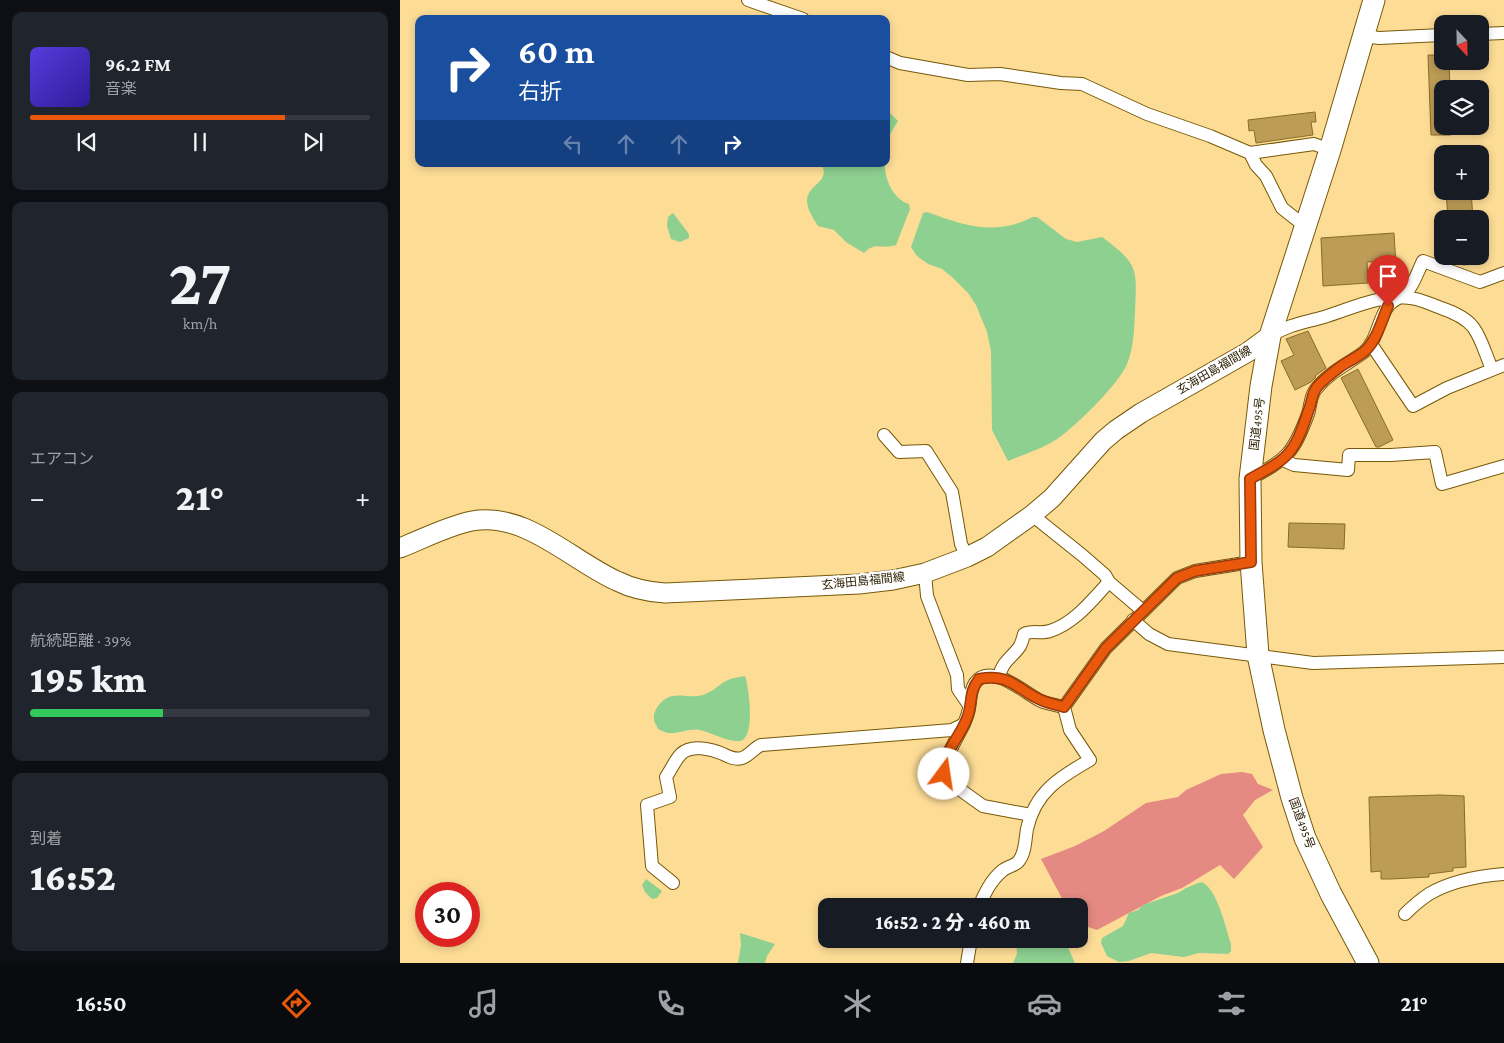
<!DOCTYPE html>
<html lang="ja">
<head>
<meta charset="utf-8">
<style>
	:root { --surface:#171b24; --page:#20242c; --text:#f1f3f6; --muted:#9ea1a6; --line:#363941; --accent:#ea580c }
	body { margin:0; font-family:"Crimson Pro","Noto Sans JP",serif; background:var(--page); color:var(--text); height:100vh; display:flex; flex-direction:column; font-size:19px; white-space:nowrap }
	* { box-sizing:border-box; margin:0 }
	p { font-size:16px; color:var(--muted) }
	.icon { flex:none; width:28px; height:28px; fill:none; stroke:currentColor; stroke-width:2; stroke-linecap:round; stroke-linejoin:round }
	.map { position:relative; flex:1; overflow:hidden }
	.sheet { display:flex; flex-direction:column; gap:12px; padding:12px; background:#0d0f14; width:400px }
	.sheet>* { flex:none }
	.top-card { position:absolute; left:15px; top:15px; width:475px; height:152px; border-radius:10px; box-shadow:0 2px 8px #0003; background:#1a4fa0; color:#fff; overflow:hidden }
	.needle { width:32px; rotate:158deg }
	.buttons { position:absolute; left:1034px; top:15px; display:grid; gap:10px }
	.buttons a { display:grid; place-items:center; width:55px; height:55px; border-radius:10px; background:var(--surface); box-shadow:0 2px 8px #0003; font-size:25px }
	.speed { position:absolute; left:15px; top:882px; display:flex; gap:10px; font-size:25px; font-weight:700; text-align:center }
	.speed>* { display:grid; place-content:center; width:65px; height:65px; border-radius:50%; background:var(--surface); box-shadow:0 2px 8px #0003; line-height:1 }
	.speed .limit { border:8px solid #d22; background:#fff; color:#111 }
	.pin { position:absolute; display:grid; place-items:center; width:42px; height:42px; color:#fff; margin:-51px -21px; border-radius:50% 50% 50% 0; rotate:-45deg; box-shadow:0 0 5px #0007 }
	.pin .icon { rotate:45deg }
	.me { position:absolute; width:55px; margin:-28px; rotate:14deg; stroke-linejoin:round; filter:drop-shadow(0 0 4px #0008) }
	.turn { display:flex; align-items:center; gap:18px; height:105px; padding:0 20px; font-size:22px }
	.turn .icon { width:65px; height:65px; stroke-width:2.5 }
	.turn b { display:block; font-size:35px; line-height:42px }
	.lanes { display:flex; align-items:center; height:48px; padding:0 20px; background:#0003; justify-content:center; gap:25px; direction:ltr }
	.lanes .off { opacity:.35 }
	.big { font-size:38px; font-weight:800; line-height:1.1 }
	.sheet .widget { flex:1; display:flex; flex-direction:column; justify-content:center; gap:8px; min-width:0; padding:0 18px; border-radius:10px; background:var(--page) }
	.sheet .dial { align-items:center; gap:0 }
	.dial b { font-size:65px; line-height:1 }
	.song { display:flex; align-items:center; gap:15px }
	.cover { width:60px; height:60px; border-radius:8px; background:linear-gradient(135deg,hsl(250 70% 55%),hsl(250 70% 35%)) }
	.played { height:5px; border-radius:2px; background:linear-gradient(90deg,var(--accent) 75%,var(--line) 75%) }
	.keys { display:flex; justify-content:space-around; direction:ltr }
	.heat { display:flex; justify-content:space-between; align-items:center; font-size:28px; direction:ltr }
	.charge { height:8px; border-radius:4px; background:linear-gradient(90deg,#34c759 39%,var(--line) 0) }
	.trip { position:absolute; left:418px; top:898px; width:270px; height:50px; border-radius:10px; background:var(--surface); box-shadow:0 2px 8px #0003; font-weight:800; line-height:50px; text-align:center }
	.menu { display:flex; height:80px; justify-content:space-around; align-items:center; background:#090b0e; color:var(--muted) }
	.menu .icon { width:35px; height:35px }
	.menu .on { color:var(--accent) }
	.menu b { font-size:22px; color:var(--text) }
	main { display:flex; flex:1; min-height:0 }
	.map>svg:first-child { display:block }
	.forest { fill:#e48a82 }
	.water { fill:#8dd090 }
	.building { fill:#bc9c57; stroke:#8a6c24 }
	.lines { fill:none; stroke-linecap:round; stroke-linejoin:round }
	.minor-casing { stroke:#765806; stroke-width:14 }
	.secondary-casing { stroke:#765806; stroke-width:21 }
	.trunk-casing { stroke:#765806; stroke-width:23 }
	.minor { stroke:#fff; stroke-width:12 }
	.secondary { stroke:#fff; stroke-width:19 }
	.trunk { stroke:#fff; stroke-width:21 }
	.route-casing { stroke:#983908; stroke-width:12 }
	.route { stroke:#ea580c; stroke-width:9 }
	.labels { text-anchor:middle; stroke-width:4.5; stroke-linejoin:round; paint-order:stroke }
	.street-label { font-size:12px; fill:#302306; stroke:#fff }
</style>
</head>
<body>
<main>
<section class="sheet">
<div class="widget">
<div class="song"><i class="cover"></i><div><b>96.2 FM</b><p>音楽</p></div></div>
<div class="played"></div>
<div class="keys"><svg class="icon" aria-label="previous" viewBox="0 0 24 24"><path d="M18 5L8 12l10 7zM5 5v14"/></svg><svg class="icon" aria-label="pause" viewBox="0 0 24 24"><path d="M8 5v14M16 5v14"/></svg><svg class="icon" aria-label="next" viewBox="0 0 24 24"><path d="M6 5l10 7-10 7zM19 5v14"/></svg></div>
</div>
<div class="widget dial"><b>27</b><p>km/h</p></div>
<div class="widget"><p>エアコン</p>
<div class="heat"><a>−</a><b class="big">21°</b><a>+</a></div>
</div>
<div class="widget"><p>航続距離 · 39%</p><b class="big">195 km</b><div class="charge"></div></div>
<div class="widget"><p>到着</p><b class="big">16:52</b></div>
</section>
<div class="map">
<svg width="1104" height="963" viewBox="0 0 1104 963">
	<rect width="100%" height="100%" fill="#fddc96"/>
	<polygon class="forest" points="842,772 852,774 858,784 873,790 855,800 843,815 863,847 834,879 820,865 782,888 761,896 697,930 679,924 679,906 666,906 641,859 675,846 704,831 746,803 778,797 786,790 821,774"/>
	<g class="water">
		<polygon points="486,109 498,121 489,136 486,144"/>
		<path d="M421,164H485C484,179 494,200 509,204L510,209L496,245C481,250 476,241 464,253L446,242L434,230L418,226C414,219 407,210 407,201C407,184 432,182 421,164Z"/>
		<path d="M527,212C565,226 595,236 633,217H637L666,239L677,242L702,237C738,264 737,267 735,311C734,329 734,347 727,364C719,384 675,427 657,439C642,449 624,454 608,461L592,430L591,351L587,332L576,305L568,293L552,277L542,269L528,264L517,256L511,247L523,213Z"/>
		<polygon points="273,213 289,234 289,238 280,242 271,239 267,226 268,217"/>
		<path d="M345,676C349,687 356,739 340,741C326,742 313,733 300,730C289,728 280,734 269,733C266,733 262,731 258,729C257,726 254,722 254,719C253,709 263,698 272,696C282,694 292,698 303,695C314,691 317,686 326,681C332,678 339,677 345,676Z"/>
		<polygon points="246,879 262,891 257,898 252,899 245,892 242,885"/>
		<path d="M801,882C817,887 826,929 831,944V951L828,954L799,953L784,957L751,953L729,961L719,962L707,956L701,943L702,938L723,926L729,913L738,910L743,905L778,893L786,888Z"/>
		<polygon points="340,933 375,944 367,956 365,963 338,963 341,945"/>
		<polygon points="616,939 664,939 675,963 613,963 617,954"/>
	</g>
	<g class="building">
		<polygon points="1028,55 1042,55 1042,61 1049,61 1050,89 1042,89 1042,126 1051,126 1051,135 1031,135"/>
		<polygon points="915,112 916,122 911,122 913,135 856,143 854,130 849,131 848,120"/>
		<polygon points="1046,191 1071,191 1073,219 1048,219"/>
		<polygon points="994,233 996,266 986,267 986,261 967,262 968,283 923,286 921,238"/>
		<polygon points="1063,256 1074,256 1075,264 1063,265"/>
		<polygon points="908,331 926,368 915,376 916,377 911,382 895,390 881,361 894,355 886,339"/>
		<polygon points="958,369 993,440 979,447 976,447 941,378"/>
		<polygon points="889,523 945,524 944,549 888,547"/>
		<polygon points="1040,795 1064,796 1066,867 1053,868 1053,871 1029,874 1029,877 991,879 981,879 981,871 971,872 969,797"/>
	</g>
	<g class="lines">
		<defs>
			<g id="minor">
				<polyline points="348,0 403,19"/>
				<polyline points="1080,34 1104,33"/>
				<polyline points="963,36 979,38 1042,35"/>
				<polyline points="486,57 500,63 568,75 600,74 661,83 682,84 747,114 810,136 850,153 856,165 866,176 882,208 906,227"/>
				<polyline points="850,153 914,144 930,150"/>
				<path d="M870,336C890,324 903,323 924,317C953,308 984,292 1016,299C1024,301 1033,305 1041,308C1053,312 1065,317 1073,327C1082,339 1086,356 1092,369"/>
				<polyline points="971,344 1013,406 1047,388 1104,365"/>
				<polyline points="484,435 499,452 526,451 552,492 561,544 567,557"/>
				<polyline points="883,460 894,465 948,470 949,455 991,455 1035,452 1042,484 1104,466"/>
				<path d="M850,479C888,458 893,454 908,414C911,405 910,396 916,389C929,372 948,364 964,352C978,340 978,318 989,305C994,299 1002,297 1007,292C1014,284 1018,271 1023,261L1080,282L1104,273"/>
				<polyline points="632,515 682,555 705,575 709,582 743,611"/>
				<polyline points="525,573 527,596 557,675 558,689 569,705"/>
				<polyline points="733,620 749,634 768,644 913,663 1104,657"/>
				<path d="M599,677C602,661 612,658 620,646C622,642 623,638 624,634C632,630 641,634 650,631C675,623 692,600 709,582"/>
				<polyline points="564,724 543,764 544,774 548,781 583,806 631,815"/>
				<path d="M273,883L252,866L247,805L270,797L266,777C271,770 275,760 281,754C291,744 312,749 323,754C329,757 335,760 342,758C349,756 354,748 361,745L552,730L564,724C565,721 567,717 568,713C571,703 569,692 575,683C590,661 626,694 641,701C648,704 656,705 664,707"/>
				<path d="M579,906C585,893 591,880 602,871C606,867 614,866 618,862C626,853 625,839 627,829C635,792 660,777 690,760L670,730L664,707L706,648L777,578L795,571L851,562"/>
				<path d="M1005,914C1012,907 1020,900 1029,894C1051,881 1079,876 1104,874"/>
				<polyline points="567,963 571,939"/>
			</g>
			<path id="secondary" d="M0,548C23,539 47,526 72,521C125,511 172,561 217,581C233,589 248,592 265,593L459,584L493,580L525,573L567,557L587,547L632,515L652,498L703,441L716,430L741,413L848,352L870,336"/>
			<polyline id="trunk" points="968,963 931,894 905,838 892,798 874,730 858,655 851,562 850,479 861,386 870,336 930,150 974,0"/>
		</defs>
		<use href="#minor" class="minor-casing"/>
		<use href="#secondary" class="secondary-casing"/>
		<use href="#trunk" class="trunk-casing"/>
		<use href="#minor" class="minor"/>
		<use href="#secondary" class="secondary"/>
		<use href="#trunk" class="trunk"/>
	</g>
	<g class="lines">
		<defs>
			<path id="route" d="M544,774C542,751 564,734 569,712C572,699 570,690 579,679C610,673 616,689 641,700C648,703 656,705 664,707L706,648L777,578L795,571L851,562L850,479C889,458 894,454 908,412C912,403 911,395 917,387C923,380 932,373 940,367C948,361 959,357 966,350C977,339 982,320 988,306"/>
		</defs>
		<use href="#route" class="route-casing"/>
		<use href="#route" class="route"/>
	</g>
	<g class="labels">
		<g class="street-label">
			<text transform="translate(814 370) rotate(-30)" y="4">玄海田島福間線</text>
			<text transform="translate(857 424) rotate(-83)" y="4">国道495号</text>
			<text transform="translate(463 581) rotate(-6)" y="4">玄海田島福間線</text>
			<text transform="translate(902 823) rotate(70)" y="4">国道495号</text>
		</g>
	</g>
</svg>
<div class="buttons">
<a><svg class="needle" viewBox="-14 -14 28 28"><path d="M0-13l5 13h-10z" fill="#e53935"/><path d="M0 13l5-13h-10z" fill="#9ea1a6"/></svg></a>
<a><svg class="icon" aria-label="layers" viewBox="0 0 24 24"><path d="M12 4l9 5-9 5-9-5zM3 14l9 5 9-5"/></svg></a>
<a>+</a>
<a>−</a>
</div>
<div class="speed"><div class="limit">30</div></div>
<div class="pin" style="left:988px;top:306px;background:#d93025"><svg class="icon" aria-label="arrive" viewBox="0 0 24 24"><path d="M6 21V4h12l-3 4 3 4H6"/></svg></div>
<svg class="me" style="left:544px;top:774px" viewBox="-20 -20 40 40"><circle r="19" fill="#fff"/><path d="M0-13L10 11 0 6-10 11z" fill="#ea580c"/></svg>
<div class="trip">16:52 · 2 分 · 460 m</div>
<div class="top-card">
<div class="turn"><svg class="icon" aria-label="right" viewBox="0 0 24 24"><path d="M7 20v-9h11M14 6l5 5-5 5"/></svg><div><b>60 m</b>右折</div></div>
<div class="lanes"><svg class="icon off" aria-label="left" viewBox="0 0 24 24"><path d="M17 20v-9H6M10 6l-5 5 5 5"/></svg><svg class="icon off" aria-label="ahead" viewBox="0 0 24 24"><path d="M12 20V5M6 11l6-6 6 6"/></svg><svg class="icon off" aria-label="ahead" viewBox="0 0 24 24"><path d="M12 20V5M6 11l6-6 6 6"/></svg><svg class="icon" aria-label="right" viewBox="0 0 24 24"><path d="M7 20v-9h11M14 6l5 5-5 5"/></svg></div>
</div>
</div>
</main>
<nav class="menu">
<b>16:50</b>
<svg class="icon on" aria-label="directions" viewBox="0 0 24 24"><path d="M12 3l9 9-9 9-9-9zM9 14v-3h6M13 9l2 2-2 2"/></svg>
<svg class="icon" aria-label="music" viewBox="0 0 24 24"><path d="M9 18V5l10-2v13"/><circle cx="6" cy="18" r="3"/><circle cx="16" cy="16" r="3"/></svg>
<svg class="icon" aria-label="phone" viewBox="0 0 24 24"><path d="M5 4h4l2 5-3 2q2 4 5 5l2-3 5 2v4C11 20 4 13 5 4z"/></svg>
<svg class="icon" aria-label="climate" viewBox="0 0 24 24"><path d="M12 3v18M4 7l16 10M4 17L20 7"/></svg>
<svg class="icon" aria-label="car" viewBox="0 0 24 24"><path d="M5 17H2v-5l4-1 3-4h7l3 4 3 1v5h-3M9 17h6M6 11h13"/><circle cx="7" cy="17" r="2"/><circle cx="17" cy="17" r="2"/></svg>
<svg class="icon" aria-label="filters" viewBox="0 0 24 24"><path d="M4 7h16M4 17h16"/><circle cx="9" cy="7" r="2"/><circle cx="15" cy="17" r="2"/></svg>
<b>21°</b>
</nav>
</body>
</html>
